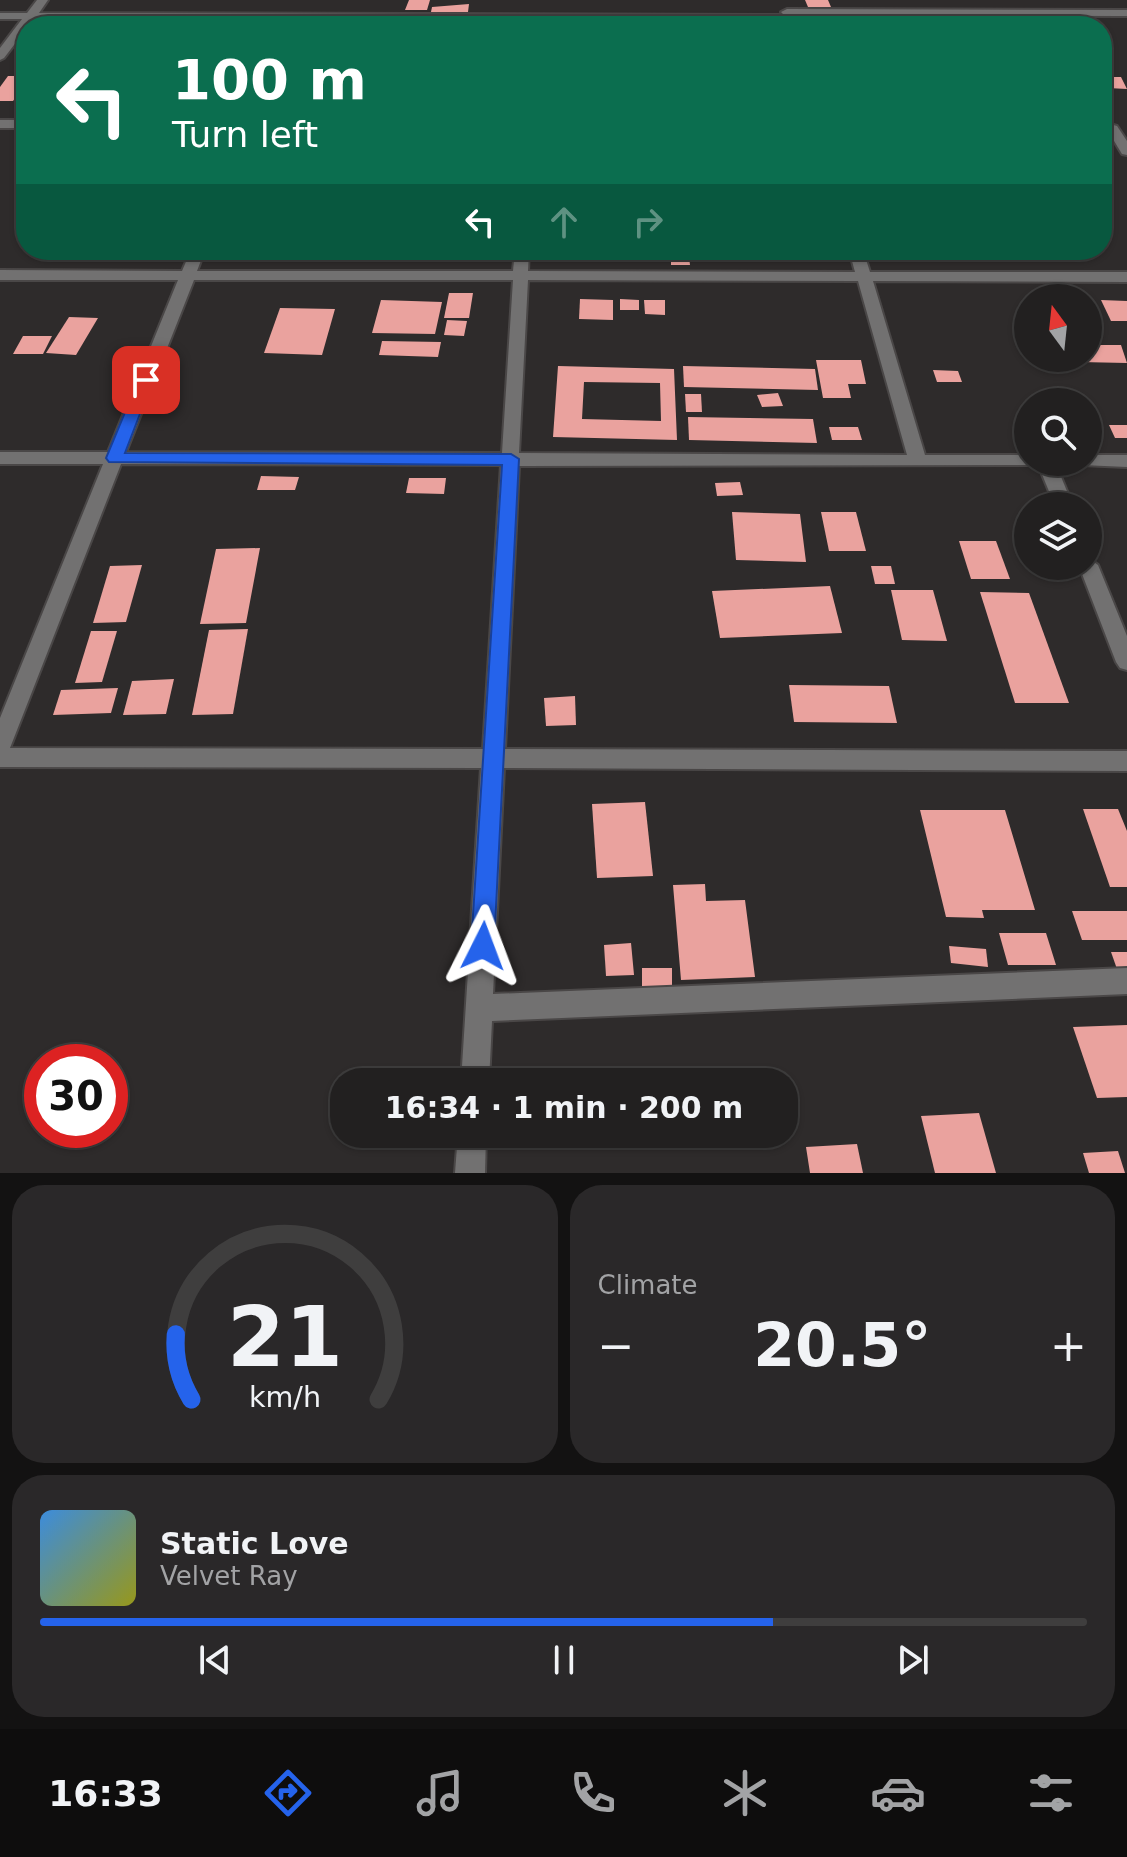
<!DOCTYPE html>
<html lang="en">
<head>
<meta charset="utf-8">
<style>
	:root { --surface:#222020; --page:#2a2829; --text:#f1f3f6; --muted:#a2a3a5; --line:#3f3e3e; --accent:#2563eb }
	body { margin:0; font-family:"DejaVu Sans",sans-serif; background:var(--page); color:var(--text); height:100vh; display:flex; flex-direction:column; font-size:30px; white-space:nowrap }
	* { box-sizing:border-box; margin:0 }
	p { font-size:26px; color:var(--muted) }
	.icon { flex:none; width:44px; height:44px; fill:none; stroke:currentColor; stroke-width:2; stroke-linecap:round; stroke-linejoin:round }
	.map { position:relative; height:1173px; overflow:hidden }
	.details { display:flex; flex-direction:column; gap:12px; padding:12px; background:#131212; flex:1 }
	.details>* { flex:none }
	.guide { position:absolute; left:16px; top:16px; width:1096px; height:244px; border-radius:32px; box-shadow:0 2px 6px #0004,0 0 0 2px var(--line); background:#0b6e4f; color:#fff; overflow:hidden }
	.needle { width:52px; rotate:345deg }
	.controls { position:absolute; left:1014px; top:284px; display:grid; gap:16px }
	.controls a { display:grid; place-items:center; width:88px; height:88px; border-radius:50%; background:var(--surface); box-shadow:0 2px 6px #0004,0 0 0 2px var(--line); font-size:40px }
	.speed { position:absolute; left:24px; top:1044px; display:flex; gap:16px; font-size:40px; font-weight:700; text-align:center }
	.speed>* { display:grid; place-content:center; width:104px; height:104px; border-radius:50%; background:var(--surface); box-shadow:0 2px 6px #0004,0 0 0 2px var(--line); line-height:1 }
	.speed .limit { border:12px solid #d22; background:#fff; color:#111 }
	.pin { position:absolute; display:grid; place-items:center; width:68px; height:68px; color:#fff; margin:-34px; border-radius:16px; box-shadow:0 4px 12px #0006 }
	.me { position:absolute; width:88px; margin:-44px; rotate:3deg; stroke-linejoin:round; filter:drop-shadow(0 0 6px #0008) }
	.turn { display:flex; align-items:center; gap:28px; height:168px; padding:0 24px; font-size:36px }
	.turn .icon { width:104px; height:104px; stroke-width:2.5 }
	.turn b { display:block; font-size:56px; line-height:68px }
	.lanes { display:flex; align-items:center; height:76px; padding:0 24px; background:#0003; justify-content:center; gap:40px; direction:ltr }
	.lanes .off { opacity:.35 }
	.big { font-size:60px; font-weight:700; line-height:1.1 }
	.details .widget { flex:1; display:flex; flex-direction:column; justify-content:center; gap:12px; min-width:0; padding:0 28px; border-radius:32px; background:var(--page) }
	.details .dial { align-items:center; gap:0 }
	.dial svg { height:208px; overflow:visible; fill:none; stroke:var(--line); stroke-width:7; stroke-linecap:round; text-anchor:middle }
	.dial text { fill:var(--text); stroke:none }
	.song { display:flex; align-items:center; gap:24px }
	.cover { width:96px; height:96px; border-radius:12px; background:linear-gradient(135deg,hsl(210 70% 55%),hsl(60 70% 35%)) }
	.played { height:8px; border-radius:4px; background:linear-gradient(90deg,var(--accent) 70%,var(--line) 70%) }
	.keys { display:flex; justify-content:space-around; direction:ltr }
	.heat { display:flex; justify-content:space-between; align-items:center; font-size:44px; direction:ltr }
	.details .tiles { flex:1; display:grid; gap:12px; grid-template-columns:1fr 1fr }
	.widget:last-child { grid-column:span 2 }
	.trip { position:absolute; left:330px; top:1068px; width:468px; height:80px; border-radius:32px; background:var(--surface); box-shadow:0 2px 6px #0004,0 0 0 2px var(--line); font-weight:700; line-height:80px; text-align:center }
	.tabs { display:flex; height:128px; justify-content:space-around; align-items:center; background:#0e0d0d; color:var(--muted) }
	.tabs .icon { width:56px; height:56px }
	.tabs .active { color:var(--accent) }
	.tabs b { font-size:36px; color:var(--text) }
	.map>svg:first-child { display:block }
	.building { fill:#eaa29e; fill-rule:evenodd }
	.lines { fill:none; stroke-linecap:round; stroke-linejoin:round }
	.minor-casing { stroke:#4a4747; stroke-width:4 }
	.minor { fill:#727171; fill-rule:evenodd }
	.route { fill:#2563eb; stroke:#184099; stroke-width:2 }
</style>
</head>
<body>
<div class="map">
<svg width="1127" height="1173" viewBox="0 0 1127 1173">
	<rect width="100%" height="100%" fill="#2e2b2b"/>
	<g class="building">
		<polygon points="409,0 430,0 427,10 405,10"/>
		<polygon points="805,0 828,0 831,7 808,7"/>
		<polygon points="469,4 468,12 431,12 432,7"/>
		<polygon points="821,22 895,22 897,26 823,26"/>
		<polygon points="901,23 965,23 966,26 903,26"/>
		<polygon points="1102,70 1111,77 1121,77 1127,89 1108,88 1113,97 1102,97"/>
		<polygon points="8,76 26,76 26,84 13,101 0,101 0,87"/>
		<polygon points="361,250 415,250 414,256 360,255"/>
		<polygon points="671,257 689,257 690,265 671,265"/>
		<polygon points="449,293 473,293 469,318 444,318"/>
		<polygon points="580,299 613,300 613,320 579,319"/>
		<polygon points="620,299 639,300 639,310 620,310"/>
		<polygon points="381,300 442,302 435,334 372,333"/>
		<polygon points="644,300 665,300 665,315 645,314"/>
		<polygon points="1101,300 1127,301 1127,321 1111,321"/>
		<polygon points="280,308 335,309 322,355 264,353"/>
		<polygon points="69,317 98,318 76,355 46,353"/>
		<polygon points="447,320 467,321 464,336 444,335"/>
		<polygon points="23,336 52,336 43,354 13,354"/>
		<polygon points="382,341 441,342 438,357 379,355"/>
		<polygon points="1090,345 1121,345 1127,363 1080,362 1079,358 1088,358 1088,353 1093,353"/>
		<polygon points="816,360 861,360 866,384 848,384 851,398 823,398"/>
		<path d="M558,366L674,369L677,440L553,437ZM584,382L660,383L661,421L582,419Z"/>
		<polygon points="683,366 815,369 818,390 684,387"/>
		<polygon points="933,370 958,371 962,382 937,382"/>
		<polygon points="778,393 783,406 762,407 757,395"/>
		<polygon points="685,394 701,394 702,412 686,412"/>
		<polygon points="688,417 813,419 817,443 689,440"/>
		<polygon points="1109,425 1127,425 1127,438 1115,438"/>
		<polygon points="829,427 858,427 862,440 832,440"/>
		<polygon points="261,476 299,477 295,490 257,490"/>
		<polygon points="409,478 446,478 444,494 406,493"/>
		<polygon points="740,482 743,495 717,496 715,483"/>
		<polygon points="732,512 800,514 806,562 736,560"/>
		<polygon points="821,512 856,512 866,551 829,551"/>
		<polygon points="959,541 996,541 1010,579 971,579"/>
		<polygon points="260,548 246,623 200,624 216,549"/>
		<polygon points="142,565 126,622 93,623 110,566"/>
		<polygon points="871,566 891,566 895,584 875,584"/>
		<polygon points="830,586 842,633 720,638 712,591"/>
		<polygon points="891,590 933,590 947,641 902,640"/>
		<polygon points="980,592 1029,593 1069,703 1015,703"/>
		<polygon points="248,629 233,714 192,715 209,630"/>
		<polygon points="91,631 117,631 102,682 75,683"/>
		<polygon points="174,679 166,714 123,715 132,681"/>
		<polygon points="789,685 889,686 897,723 794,722"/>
		<polygon points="118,688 111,713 53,715 61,690"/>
		<polygon points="575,696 576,725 546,726 544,698"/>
		<polygon points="645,802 653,876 597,878 592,804"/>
		<polygon points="1083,809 1118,809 1127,831 1127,887 1110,887"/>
		<polygon points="920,810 1005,810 1035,910 982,910 984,918 946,917"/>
		<polygon points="705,884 706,901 745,900 755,977 681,980 673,885"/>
		<polygon points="1072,911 1127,911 1127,940 1082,940"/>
		<polygon points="999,933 1046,933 1056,965 1008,965"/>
		<polygon points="631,943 634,975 606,976 604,945"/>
		<polygon points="949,946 986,949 988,967 951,963"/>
		<polygon points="1111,952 1127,952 1127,969 1117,969"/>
		<polygon points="642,968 672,968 672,989 642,988"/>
		<polygon points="1127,1025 1127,1097 1097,1098 1073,1027"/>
		<polygon points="979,1113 996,1173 935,1173 921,1116"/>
		<polygon points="857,1144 863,1173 810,1173 806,1147"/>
		<polygon points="1118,1151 1125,1173 1089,1173 1083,1153"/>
	</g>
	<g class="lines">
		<defs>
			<g id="minor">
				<polygon points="37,0 48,0 39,13 784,15 781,12 787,9 1127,10 1127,16 791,15 794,18 788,21 34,19 4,58 0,60 0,48 22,19 0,19 0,13 27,13"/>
				<rect x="0" y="120" width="26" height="8"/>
				<polygon points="1106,123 1117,126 1127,141 1127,155 1122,154 1105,126"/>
				<path d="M191,250H205L197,271H513L515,250H529L528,271L855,272L849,250H863L870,272H1127V282L873,281L925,455H1028V462H1036L1034,465L519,466L505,749L1127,751V771L504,768L493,994L1127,968V994L492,1021L489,1082H461L481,768L0,767V718L103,464H0V452H108L178,280H0V270L182,271ZM194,280H513L502,453L126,452ZM528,280L858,281L907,455L519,453ZM121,464L501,465L483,749L10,748Z"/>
				<polygon points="1088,455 1127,455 1127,467 1082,465 1080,462 1088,462"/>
				<polygon points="1037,462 1055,462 1073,506 1055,506"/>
				<polygon points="1088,558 1098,565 1127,636 1127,670 1120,668 1116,662 1079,566 1088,566"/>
				<polygon points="458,1134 486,1134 485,1173 455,1173"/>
			</g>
		</defs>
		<use href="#minor" class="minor-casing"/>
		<use href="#minor" class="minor"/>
	</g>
	<polygon class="route" points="140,376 153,380 125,453 511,454 519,459 494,946 491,954 483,957 475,954 471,946 502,465 109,462 106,458"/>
</svg>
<div class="controls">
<a><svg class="needle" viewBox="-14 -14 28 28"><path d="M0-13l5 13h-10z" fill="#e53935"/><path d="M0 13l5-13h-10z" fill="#a2a3a5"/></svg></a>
<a><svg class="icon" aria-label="search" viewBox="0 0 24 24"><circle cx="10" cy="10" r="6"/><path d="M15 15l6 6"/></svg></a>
<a><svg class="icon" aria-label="layers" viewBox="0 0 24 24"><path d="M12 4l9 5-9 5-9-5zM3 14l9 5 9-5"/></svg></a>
</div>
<div class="speed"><div class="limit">30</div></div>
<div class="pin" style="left:146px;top:380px;background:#d93025"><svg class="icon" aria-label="arrive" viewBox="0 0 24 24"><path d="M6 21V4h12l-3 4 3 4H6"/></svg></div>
<svg class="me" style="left:483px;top:946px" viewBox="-20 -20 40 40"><path d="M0-17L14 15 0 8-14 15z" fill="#2563eb" stroke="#fff" stroke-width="4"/></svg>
<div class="trip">16:34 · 1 min · 200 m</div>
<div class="guide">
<div class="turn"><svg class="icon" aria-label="left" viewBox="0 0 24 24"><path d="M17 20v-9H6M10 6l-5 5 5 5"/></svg><div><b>100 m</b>Turn left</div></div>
<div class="lanes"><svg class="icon" aria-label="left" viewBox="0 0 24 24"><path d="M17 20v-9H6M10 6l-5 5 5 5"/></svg><svg class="icon off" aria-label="ahead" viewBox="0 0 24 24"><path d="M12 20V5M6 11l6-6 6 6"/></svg><svg class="icon off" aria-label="right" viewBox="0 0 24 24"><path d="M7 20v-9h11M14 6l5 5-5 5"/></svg></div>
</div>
</div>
<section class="details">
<div class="tiles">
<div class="widget dial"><svg viewBox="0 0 100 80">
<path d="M14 69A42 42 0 1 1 86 69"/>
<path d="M14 69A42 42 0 0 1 8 44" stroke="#2563eb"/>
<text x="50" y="56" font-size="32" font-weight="700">21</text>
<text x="50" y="72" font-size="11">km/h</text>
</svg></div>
<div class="widget"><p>Climate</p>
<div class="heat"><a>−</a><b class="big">20.5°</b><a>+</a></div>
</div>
<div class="widget">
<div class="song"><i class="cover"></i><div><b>Static Love</b><p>Velvet Ray</p></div></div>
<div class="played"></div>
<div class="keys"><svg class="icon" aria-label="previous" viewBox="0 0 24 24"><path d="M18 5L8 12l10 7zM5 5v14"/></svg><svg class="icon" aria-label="pause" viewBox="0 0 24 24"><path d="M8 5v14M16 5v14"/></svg><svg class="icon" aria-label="next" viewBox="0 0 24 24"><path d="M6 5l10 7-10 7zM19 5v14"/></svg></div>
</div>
</div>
</section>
<nav class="tabs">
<b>16:33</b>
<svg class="icon active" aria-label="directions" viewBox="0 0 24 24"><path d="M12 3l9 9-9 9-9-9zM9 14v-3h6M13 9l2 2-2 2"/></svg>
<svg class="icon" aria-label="music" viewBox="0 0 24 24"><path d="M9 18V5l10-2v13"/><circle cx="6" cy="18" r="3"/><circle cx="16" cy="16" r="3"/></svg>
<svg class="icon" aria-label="phone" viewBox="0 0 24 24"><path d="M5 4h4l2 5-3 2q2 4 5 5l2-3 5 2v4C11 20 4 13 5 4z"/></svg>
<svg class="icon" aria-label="climate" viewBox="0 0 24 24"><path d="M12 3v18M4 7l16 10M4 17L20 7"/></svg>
<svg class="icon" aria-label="car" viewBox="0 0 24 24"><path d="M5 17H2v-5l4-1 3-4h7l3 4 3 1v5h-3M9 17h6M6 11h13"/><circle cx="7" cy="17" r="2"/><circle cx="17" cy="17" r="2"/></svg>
<svg class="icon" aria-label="filters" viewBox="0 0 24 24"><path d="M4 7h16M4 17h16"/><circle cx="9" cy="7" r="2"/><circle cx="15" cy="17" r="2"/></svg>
</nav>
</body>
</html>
